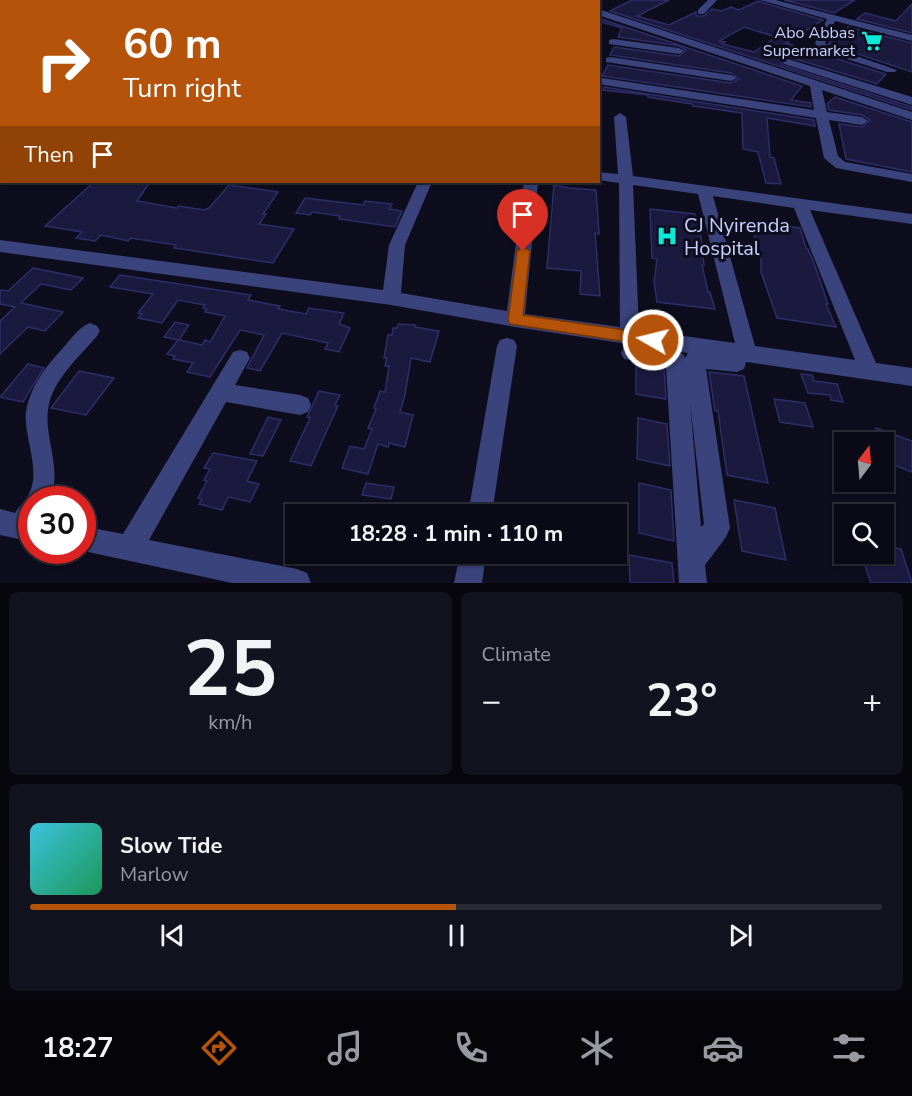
<!DOCTYPE html>
<html lang="en">
<head>
<meta charset="utf-8">
<style>
	:root { --surface:#0a0a16; --page:#13131f; --text:#f1f3f6; --muted:#999aa1; --line:#2a2b35; --accent:#b45309 }
	body { margin:0; font-family:"Nunito Sans",sans-serif; background:var(--page); color:var(--text); height:100vh; display:flex; flex-direction:column; font-size:22px; white-space:nowrap }
	* { box-sizing:border-box; margin:0 }
	p { font-size:20px; color:var(--muted) }
	.icon { flex:none; width:33px; height:33px; fill:none; stroke:currentColor; stroke-width:2; stroke-linecap:round; stroke-linejoin:round }
	.map { position:relative; height:583px; overflow:hidden }
	.drawer { display:flex; flex-direction:column; gap:9px; padding:9px; background:#06060c; flex:1 }
	.drawer>* { flex:none }
	.guide { position:absolute; left:0px; top:0px; width:600px; height:183px; box-shadow:0 2px 4px #0004,0 0 0 2px var(--line); background:#b45309; color:#fff; overflow:hidden }
	.needle { width:39px; rotate:16deg }
	.tools { position:absolute; left:834px; top:432px; display:grid; gap:12px }
	.tools a { display:grid; place-items:center; width:60px; height:60px; border-radius:0px; background:var(--surface); box-shadow:0 2px 4px #0004,0 0 0 2px var(--line); font-size:30px }
	.speed { position:absolute; left:18px; top:486px; display:flex; gap:12px; font-size:30px; font-weight:700; text-align:center }
	.speed>* { display:grid; place-content:center; width:78px; height:78px; border-radius:50%; background:var(--surface); box-shadow:0 2px 4px #0004,0 0 0 2px var(--line); line-height:1 }
	.speed .limit { border:9px solid #d22; background:#fff; color:#111 }
	.pin { position:absolute; display:grid; place-items:center; width:51px; height:51px; color:#fff; margin:-62px -26px; border-radius:50% 50% 50% 0; rotate:-45deg; box-shadow:0 0 6px #0007 }
	.pin .icon { rotate:45deg }
	.me { position:absolute; width:66px; margin:-33px; rotate:278deg; stroke-linejoin:round; filter:drop-shadow(0 0 4px #0008) }
	.turn { display:flex; align-items:center; gap:21px; height:126px; padding:0 24px; font-size:27px }
	.turn .icon { width:78px; height:78px; stroke-width:2.5 }
	.turn b { display:block; font-size:42px; line-height:51px }
	.then { display:flex; align-items:center; height:57px; padding:0 24px; background:#0003; gap:12px; font-size:22px }
	.big { font-size:45px; font-weight:700; line-height:1.1 }
	.drawer .widget { flex:1; display:flex; flex-direction:column; justify-content:center; gap:9px; min-width:0; padding:0 21px; border-radius:9px; background:var(--page) }
	.drawer .dial { align-items:center; gap:0 }
	.dial b { font-size:78px; line-height:1 }
	.song { display:flex; align-items:center; gap:18px }
	.cover { width:72px; height:72px; border-radius:9px; background:linear-gradient(135deg,hsl(190 70% 55%),hsl(150 70% 35%)) }
	.played { height:6px; border-radius:3px; background:linear-gradient(90deg,var(--accent) 50%,var(--line) 50%) }
	.keys { display:flex; justify-content:space-around; direction:ltr }
	.heat { display:flex; justify-content:space-between; align-items:center; font-size:33px; direction:ltr }
	.drawer .tiles { flex:1; display:grid; gap:9px; grid-template-columns:1fr 1fr }
	.widget:last-child { grid-column:span 2 }
	.trip { position:absolute; left:285px; top:504px; width:342px; height:60px; border-radius:0px; background:var(--surface); box-shadow:0 2px 4px #0004,0 0 0 2px var(--line); font-weight:700; line-height:60px; text-align:center }
	.menu { display:flex; height:96px; justify-content:space-around; align-items:center; background:#040409; color:var(--muted) }
	.menu .icon { width:42px; height:42px }
	.menu .active { color:var(--accent) }
	.menu b { font-size:27px; color:var(--text) }
	.map>svg:first-child { display:block }
	.building { fill:#1b1a3e; stroke:#2e2d69; stroke-width:1.5; fill-rule:evenodd }
	.lines { fill:none; stroke-linecap:round; stroke-linejoin:round }
	.minor { fill:#3a437b; fill-rule:evenodd }
	.route { fill:#b45309; stroke:#753606; stroke-width:1.5 }
	.labels { text-anchor:middle; stroke-width:6; stroke-linejoin:round; paint-order:stroke }
	.far-poi-label { font-size:16px; fill:#cccffd; stroke:#0d0d1e; text-anchor:end }
	.poi-label { font-size:20px; fill:#cccffd; stroke:#0d0d1e; text-anchor:start }
</style>
</head>
<body>
<div class="map">
<svg width="912" height="583" viewBox="0 0 912 583">
	<rect width="100%" height="100%" fill="#0d0d1e"/>
	<g class="building">
		<path d="M632,0H669L637,16L669,25L696,12V16H704L712,9L722,11L731,7L739,10L758,1L823,20L786,43L886,74L877,84L789,57L782,60V65L912,107V110L610,11ZM744,27L776,37L754,52L722,44L725,42L719,41Z"/>
		<polygon points="784,0 855,0 834,13"/>
		<polygon points="912,4 912,33 857,19 865,13 896,21"/>
		<polygon points="598,18 802,86 791,100 811,103 811,107 602,76 608,65 731,83 739,79 731,73 610,55 614,47 679,56 686,50 679,46 618,37 622,28 598,21"/>
		<polygon points="848,27 912,43 912,72 828,44"/>
		<polygon points="604,87 814,120 815,126 767,118 770,157 774,158 781,184 766,183 758,152 743,149 742,113 693,106 692,104 648,97 648,95 603,90"/>
		<polygon points="835,97 912,122 912,172 846,159 839,124 862,127 870,120 862,115 829,110 827,104"/>
		<polygon points="94,182 150,182 137,201 177,208 179,206 204,210 209,208 229,185 278,192 263,214 266,214 259,224 294,229 273,263 174,248 176,245 131,238 128,241 101,235 95,241 76,238 82,232 45,226"/>
		<polygon points="554,185 569,188 596,190 599,234 595,233 600,296 580,294 581,271 547,268"/>
		<polygon points="305,198 363,205 365,201 392,204 389,209 402,211 395,227 339,219 340,216 312,212 310,215 296,213"/>
		<polygon points="650,209 695,214 700,229 704,265 702,265 708,292 710,292 715,309 657,302 654,282 657,259 652,258"/>
		<polygon points="749,220 800,228 806,248 808,249 815,266 828,304 826,304 836,327 777,318 761,272 761,252 757,252 754,234 751,234"/>
		<polygon points="33,268 83,278 71,290 41,284 21,303 63,312 45,331 28,327 0,354 0,321 15,307 0,304 0,290 8,291"/>
		<polygon points="120,275 251,295 248,300 280,306 278,309 306,314 309,308 344,313 339,324 350,328 339,352 325,349 328,343 282,333 260,371 247,368 264,335 240,330 210,377 187,372 193,363 173,359 175,356 167,354 178,340 164,337 175,322 189,325 179,340 202,345 205,340 210,342 225,316 205,312 207,309 203,308 205,305 178,300 162,323 138,318 142,314 138,313 153,294 110,287"/>
		<polygon points="398,324 415,325 415,327 439,331 430,362 411,358 405,395 400,412 413,415 405,447 389,443 388,447 378,444 368,474 342,468 350,446 364,449 372,429 368,428 376,409 374,408 380,391 385,392 389,366 385,366 387,358 384,358 388,335 392,335 393,328 397,328"/>
		<polygon points="28,364 44,368 23,402 0,397"/>
		<polygon points="636,364 664,369 666,399 636,394"/>
		<polygon points="79,371 114,378 86,415 51,408"/>
		<polygon points="709,372 744,376 768,483 727,475 718,411 715,411"/>
		<polygon points="801,374 812,375 814,381 837,384 843,402 831,400 830,395 808,393"/>
		<polygon points="319,391 340,395 335,405 338,406 311,466 290,461 310,418 307,417"/>
		<polygon points="774,399 805,403 813,427 780,422"/>
		<polygon points="268,417 281,420 263,456 250,454"/>
		<polygon points="638,418 667,424 670,466 637,459"/>
		<polygon points="876,428 912,441 912,472 884,461 884,442 876,442"/>
		<polygon points="213,453 257,461 247,481 259,484 250,502 228,497 222,510 199,504 202,499 198,498 207,481 204,480 210,469 204,468"/>
		<polygon points="366,483 394,487 391,499 362,495"/>
		<polygon points="639,483 671,490 674,541 639,533"/>
		<polygon points="734,500 775,508 786,560 742,551"/>
		<polygon points="884,546 901,549 912,583 871,583 861,554 884,554"/>
		<polygon points="629,555 672,563 674,583 630,583"/>
	</g>
	<g class="lines">
		<g class="minor">
			<polygon points="4,0 14,0 3,2"/>
			<polygon points="708,0 717,0 704,14 698,14 698,10"/>
			<polygon points="760,0 775,0 912,35 912,41 835,21 825,43 827,46 897,70 895,72 887,72 819,50 815,43 827,19"/>
			<polygon points="598,9 912,112 912,120 822,90 827,112 862,117 868,121 862,125 829,120 838,156 845,162 912,174 912,182 836,168 824,158 816,118 598,84 598,78 602,78 814,110 810,86 598,15"/>
			<polygon points="613,39 679,48 684,51 679,54 609,44 609,40"/>
			<polygon points="610,57 731,75 737,78 731,81 606,62 606,58"/>
			<polygon points="788,59 912,97 912,105 784,64 783,62"/>
			<polygon points="0,60 2,60 0,67"/>
			<polygon points="0,91 2,92 2,99 0,99"/>
			<path d="M620,113L626,117L633,176L912,214V224L810,210L876,363L912,368V386L746,362L744,369L737,372L706,369L730,528L726,537L705,565L707,583H679L666,367L624,359L621,353L624,347L631,345L676,352L683,354L685,358L688,353L515,327L391,305L0,252V240L383,290L389,245L418,182H432L405,245L401,293L507,311L524,182H538L525,314L620,327L619,183L598,180V172L618,174L614,117ZM633,185L698,194L735,343L639,330ZM713,196L794,208L855,360L755,346ZM690,403L704,524L701,527Z"/>
			<path d="M90,323L97,326L100,331L97,336C81,355 58,375 50,400C40,433 64,466 50,500H32V542L0,535V509L15,513C18,508 23,503 26,499C44,474 23,438 26,412C30,387 46,366 63,348C71,339 79,327 90,323Z"/>
			<polygon points="507,338 514,340 517,346 492,514 468,514 497,346 500,340"/>
			<polygon points="240,350 247,352 250,358 235,385 300,395 308,398 311,405 308,412 300,415 226,402 149,540 297,569 307,573 311,583 232,583 79,550 82,550 82,526 123,534 233,352"/>
			<polygon points="460,554 486,554 482,583 454,583"/>
		</g>
	</g>
	<polygon class="route" points="523,246 530,251 523,315 653,334 659,335 661,340 659,344 653,346 510,324 508,320 517,251"/>
	<defs>
		<symbol id="supermarket-bare" viewBox="-9 -9 18 18"><path d="M-6-5.5h2.5l.6 2H6L4.5 2H-2.5L-4.4-4H-6ZM-1.5 3.2a1.3 1.3 0 1 0 .1 0ZM3 3.2a1.3 1.3 0 1 0 .1 0Z" fill="#0bead8" stroke="#0d0d1e" stroke-width="2.5" paint-order="stroke"/></symbol>
		<symbol id="hospital-bare" viewBox="-9 -9 18 18"><path d="M-5-5h3v3.5h4V-5h3V5h-3V1.5h-4V5h-3Z" fill="#0bead8" stroke="#0d0d1e" stroke-width="2.5" paint-order="stroke"/></symbol>
	</defs>
	<g fill-rule="evenodd">
		<use href="#supermarket-bare" x="857" y="26" width="30" height="30"/>
		<use href="#hospital-bare" x="652" y="221" width="30" height="30"/>
	</g>
	<g class="labels">
		<g class="far-poi-label">
			<text x="855" y="38">Abo Abbas<tspan x="855" dy="18">Supermarket</tspan></text>
		</g>
		<g class="poi-label">
			<text x="684" y="232">CJ Nyirenda<tspan x="684" dy="23">Hospital</tspan></text>
		</g>
	</g>
</svg>
<div class="tools">
<a><svg class="needle" viewBox="-14 -14 28 28"><path d="M0-13l5 13h-10z" fill="#e53935"/><path d="M0 13l5-13h-10z" fill="#999aa1"/></svg></a>
<a><svg class="icon" aria-label="search" viewBox="0 0 24 24"><circle cx="10" cy="10" r="6"/><path d="M15 15l6 6"/></svg></a>
</div>
<div class="speed"><div class="limit">30</div></div>
<div class="pin" style="left:523px;top:251px;background:#d93025"><svg class="icon" aria-label="arrive" viewBox="0 0 24 24"><path d="M6 21V4h12l-3 4 3 4H6"/></svg></div>
<svg class="me" style="left:653px;top:340px" viewBox="-20 -20 40 40"><circle r="17" fill="#b45309" stroke="#fff" stroke-width="3"/><path d="M0-11L8 9 0 5-8 9z" fill="#fff"/></svg>
<div class="trip">18:28 · 1 min · 110 m</div>
<div class="guide">
<div class="turn"><svg class="icon" aria-label="right" viewBox="0 0 24 24"><path d="M7 20v-9h11M14 6l5 5-5 5"/></svg><div><b>60 m</b>Turn right</div></div>
<div class="then">Then<svg class="icon" aria-label="arrive" viewBox="0 0 24 24"><path d="M6 21V4h12l-3 4 3 4H6"/></svg></div>
</div>
</div>
<section class="drawer">
<div class="tiles">
<div class="widget dial"><b>25</b><p>km/h</p></div>
<div class="widget"><p>Climate</p>
<div class="heat"><a>−</a><b class="big">23°</b><a>+</a></div>
</div>
<div class="widget">
<div class="song"><i class="cover"></i><div><b>Slow Tide</b><p>Marlow</p></div></div>
<div class="played"></div>
<div class="keys"><svg class="icon" aria-label="previous" viewBox="0 0 24 24"><path d="M18 5L8 12l10 7zM5 5v14"/></svg><svg class="icon" aria-label="pause" viewBox="0 0 24 24"><path d="M8 5v14M16 5v14"/></svg><svg class="icon" aria-label="next" viewBox="0 0 24 24"><path d="M6 5l10 7-10 7zM19 5v14"/></svg></div>
</div>
</div>
</section>
<nav class="menu">
<b>18:27</b>
<svg class="icon active" aria-label="directions" viewBox="0 0 24 24"><path d="M12 3l9 9-9 9-9-9zM9 14v-3h6M13 9l2 2-2 2"/></svg>
<svg class="icon" aria-label="music" viewBox="0 0 24 24"><path d="M9 18V5l10-2v13"/><circle cx="6" cy="18" r="3"/><circle cx="16" cy="16" r="3"/></svg>
<svg class="icon" aria-label="phone" viewBox="0 0 24 24"><path d="M5 4h4l2 5-3 2q2 4 5 5l2-3 5 2v4C11 20 4 13 5 4z"/></svg>
<svg class="icon" aria-label="climate" viewBox="0 0 24 24"><path d="M12 3v18M4 7l16 10M4 17L20 7"/></svg>
<svg class="icon" aria-label="car" viewBox="0 0 24 24"><path d="M5 17H2v-5l4-1 3-4h7l3 4 3 1v5h-3M9 17h6M6 11h13"/><circle cx="7" cy="17" r="2"/><circle cx="17" cy="17" r="2"/></svg>
<svg class="icon" aria-label="filters" viewBox="0 0 24 24"><path d="M4 7h16M4 17h16"/><circle cx="9" cy="7" r="2"/><circle cx="15" cy="17" r="2"/></svg>
</nav>
</body>
</html>
